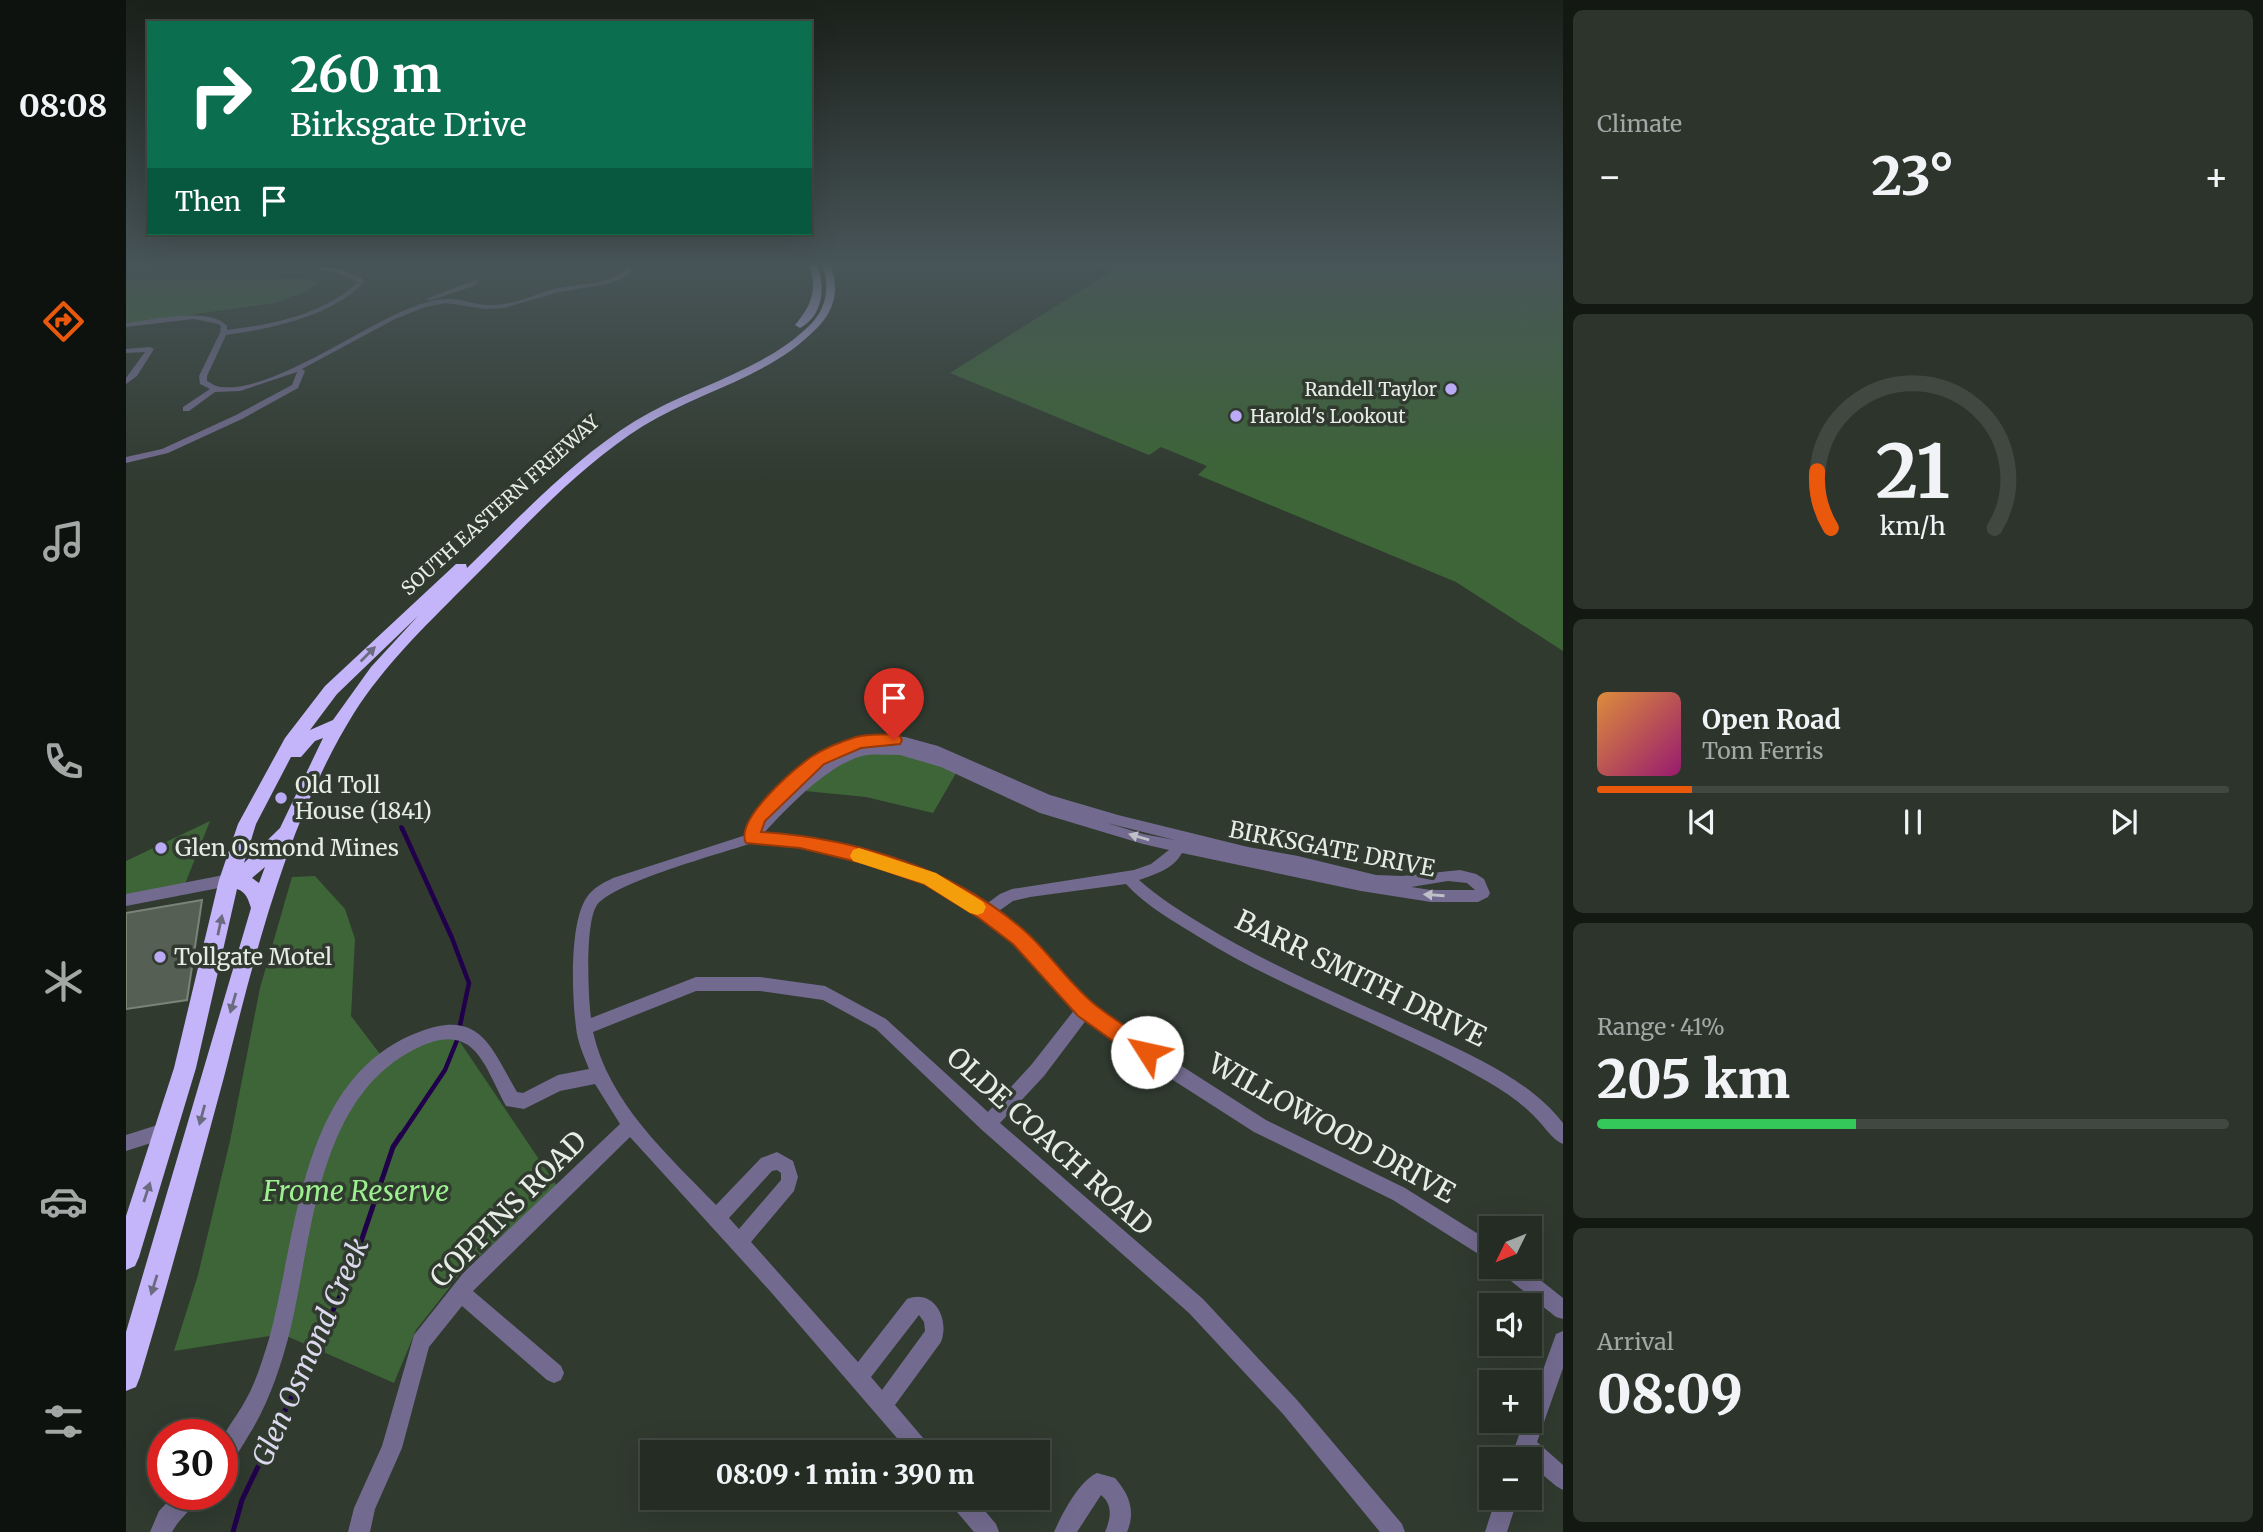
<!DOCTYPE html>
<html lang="en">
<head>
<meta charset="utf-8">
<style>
	:root { --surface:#242c23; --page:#2c342b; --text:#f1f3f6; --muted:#a3a7a6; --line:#414841; --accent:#ea580c }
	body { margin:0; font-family:Merriweather,serif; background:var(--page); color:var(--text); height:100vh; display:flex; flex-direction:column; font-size:26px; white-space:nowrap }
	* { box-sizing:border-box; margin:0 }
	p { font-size:23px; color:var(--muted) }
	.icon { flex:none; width:38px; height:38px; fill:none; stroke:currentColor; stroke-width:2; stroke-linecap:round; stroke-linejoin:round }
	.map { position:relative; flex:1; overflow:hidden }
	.drawer { display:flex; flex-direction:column; gap:10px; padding:10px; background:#141813; width:700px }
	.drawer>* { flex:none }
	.top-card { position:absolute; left:21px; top:21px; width:665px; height:214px; border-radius:0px; box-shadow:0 7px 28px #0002,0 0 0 2px var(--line); background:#0b6e4f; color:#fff; overflow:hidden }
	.needle { width:46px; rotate:227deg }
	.tools { position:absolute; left:1353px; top:1216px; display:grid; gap:14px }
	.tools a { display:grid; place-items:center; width:63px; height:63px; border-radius:0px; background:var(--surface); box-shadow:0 7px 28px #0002,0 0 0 2px var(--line); font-size:35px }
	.speed { position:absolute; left:21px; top:1419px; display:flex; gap:14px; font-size:35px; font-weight:700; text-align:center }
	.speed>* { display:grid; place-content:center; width:91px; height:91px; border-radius:50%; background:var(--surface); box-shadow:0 7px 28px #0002,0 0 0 2px var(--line); line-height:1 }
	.speed .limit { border:10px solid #d22; background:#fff; color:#111 }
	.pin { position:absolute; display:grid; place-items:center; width:60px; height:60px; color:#fff; margin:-72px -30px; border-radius:50% 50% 50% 0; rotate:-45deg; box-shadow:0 0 7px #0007 }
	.pin .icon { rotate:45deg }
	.me { position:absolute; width:77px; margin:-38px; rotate:305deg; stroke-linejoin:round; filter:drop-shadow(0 0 5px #0008) }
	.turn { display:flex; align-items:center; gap:24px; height:147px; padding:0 28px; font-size:32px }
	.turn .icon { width:91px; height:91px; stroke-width:2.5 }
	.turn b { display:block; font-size:49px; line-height:60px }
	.then { display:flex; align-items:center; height:66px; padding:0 28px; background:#0003; gap:14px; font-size:26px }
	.big { font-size:52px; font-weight:800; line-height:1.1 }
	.drawer .card { flex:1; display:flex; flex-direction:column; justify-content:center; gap:10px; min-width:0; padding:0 24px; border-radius:10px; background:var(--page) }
	.drawer .dial { align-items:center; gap:0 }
	.dial svg { height:182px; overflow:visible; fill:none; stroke:var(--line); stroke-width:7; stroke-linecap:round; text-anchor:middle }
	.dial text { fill:var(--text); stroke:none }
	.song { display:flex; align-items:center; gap:21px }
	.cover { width:84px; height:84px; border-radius:10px; background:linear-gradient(135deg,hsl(30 70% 55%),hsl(320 70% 35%)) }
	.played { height:7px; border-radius:4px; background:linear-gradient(90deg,var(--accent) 15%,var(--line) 15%) }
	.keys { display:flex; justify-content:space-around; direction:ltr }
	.heat { display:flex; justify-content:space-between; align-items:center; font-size:38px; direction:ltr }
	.charge { height:10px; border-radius:5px; background:linear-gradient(90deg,#34c759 41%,var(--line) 0) }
	.trip { position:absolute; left:514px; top:1440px; width:410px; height:70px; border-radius:0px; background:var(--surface); box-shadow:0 7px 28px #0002,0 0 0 2px var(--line); font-weight:800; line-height:70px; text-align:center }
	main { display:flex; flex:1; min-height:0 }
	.dock { display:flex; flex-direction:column; width:126px; justify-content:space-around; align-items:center; background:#0e120e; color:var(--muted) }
	.dock .icon { width:49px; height:49px }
	.dock .current { color:var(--accent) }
	.dock b { font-size:32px; color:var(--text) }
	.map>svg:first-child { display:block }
	.green { fill:#3d6537 }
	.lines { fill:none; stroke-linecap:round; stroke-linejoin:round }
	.stream-far2 { stroke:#21004b; stroke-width:3.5 }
	.stream-far1 { stroke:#21004b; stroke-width:4.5 }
	.stream { stroke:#21004b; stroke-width:5 }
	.building { fill:#555f53; stroke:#798477; stroke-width:2 }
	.minor { fill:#736b8f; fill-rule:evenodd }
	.highway { fill:#c4b5fa; fill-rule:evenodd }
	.oneway { fill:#6b6b80 }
	.oneway2 { fill:#bec0c8 }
	.route { fill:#ea580c; stroke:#983908; stroke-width:2 }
	.slow { fill:#f59e0b }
	.poi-dot { fill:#bbaaf6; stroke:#303a2f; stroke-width:2.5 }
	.labels { text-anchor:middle; stroke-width:7; stroke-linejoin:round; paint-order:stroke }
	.far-poi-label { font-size:19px; fill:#e7ede6; stroke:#303a2f; text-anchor:end }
	.far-street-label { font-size:19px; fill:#e7ede6; stroke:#303a2f }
	.poi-label { font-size:23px; fill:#e7ede6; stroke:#303a2f; text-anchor:start }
	.street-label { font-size:23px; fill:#e7ede6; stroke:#303a2f }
	.near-street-label { font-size:28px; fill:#e7ede6; stroke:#303a2f }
	.near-park-label { font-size:28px; font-style:italic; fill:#9cf08f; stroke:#303a2f }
	.near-water-label { font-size:28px; font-style:italic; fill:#dcd8ee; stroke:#303a2f }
</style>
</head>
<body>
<main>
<nav class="dock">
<b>08:08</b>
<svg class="icon current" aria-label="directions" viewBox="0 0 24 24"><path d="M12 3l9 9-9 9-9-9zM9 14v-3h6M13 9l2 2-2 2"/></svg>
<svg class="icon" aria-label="music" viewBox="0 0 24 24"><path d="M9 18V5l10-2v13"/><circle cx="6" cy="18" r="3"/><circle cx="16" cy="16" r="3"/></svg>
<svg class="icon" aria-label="phone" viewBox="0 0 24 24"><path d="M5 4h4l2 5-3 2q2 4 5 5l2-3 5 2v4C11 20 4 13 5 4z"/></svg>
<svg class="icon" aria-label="climate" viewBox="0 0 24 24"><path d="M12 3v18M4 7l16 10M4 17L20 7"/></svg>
<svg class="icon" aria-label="car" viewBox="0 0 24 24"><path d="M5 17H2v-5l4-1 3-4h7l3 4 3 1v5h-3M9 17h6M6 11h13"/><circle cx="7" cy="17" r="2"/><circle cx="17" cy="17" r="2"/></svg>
<svg class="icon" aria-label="filters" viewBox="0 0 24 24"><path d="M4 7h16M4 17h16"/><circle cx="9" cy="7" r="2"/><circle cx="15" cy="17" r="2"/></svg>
</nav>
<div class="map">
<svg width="1437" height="1532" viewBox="0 0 1437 1532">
	<rect width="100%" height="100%" fill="#303a2f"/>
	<g class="green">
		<polygon points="965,265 1437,265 1437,651 1330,582 1072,475 1081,466 1035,447 1023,455 824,373 984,272"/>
		<polygon points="176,279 192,282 181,291 148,303 0,324 0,280"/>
		<polygon points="751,740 837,761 807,813 740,797 659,789 692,760"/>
		<polygon points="84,821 57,889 0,900 0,861"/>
		<polygon points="189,876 219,909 229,939 225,1016 257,1058 294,1039 332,1039 431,1186 334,1274 290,1330 268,1383 156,1334 48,1351 72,1275 104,1141 134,988 166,877"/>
	</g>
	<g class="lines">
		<polyline class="stream-far2" points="275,827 276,830"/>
		<g class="stream-far1">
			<polyline points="276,828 326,938 343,983 333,1030"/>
			<polyline points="274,1137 319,1070 332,1038"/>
		</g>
		<polyline class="stream" points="107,1532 116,1500 223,1277 267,1147 275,1135"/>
	</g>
	<polygon class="building" points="76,900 61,1000 0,1009 0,913"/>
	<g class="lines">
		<g class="minor">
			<path d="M173,265L210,268L236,278L238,282C207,316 144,329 100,335L81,376V381C85,383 90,387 95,387C146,393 237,325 287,307C302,301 318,297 334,300C345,302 355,306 366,305C388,305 407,295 428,289C452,283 479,286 500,270L499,265H505L506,271L498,278L481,284L433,292L378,308L359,309L320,303L299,307L269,319L176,369L179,371L172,388L116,419L42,453L0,463V457L36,449L110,415L166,385L171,372L114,391L89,392L63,411H57V407L84,389L74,384L73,376L94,333L95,326L92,324L68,319L0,327V323C25,320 84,306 101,326V330C145,325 199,314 232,282L209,272Z"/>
			<polygon points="349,280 352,282 348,286 305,300 300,299"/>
			<polygon points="24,347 28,349 11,376 0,384 0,378 19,352 0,353 0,349"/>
			<path d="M750,735L779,737L812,746L924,795L992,815L1122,847L1172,856L1250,875L1276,876L1334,870L1350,874L1358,879L1364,893L1362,897L1352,902H1305L1235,891L1056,853C1047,869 1030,874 1013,880C1033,898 1056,912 1079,926C1152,970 1232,1002 1309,1038C1355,1060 1405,1082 1437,1123V1144C1425,1139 1417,1124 1407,1115C1394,1102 1379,1092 1364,1083C1270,1028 1165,994 1073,937C1047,921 1020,906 1000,884L904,897L887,901L870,913L899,933L964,1004L1048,1061L1140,1120L1279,1188L1365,1242V1262L1267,1200L1128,1132L1036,1073L961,1019L918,1076L874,1123L1077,1299L1171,1400L1276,1524L1279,1532H1254L1157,1414L1063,1313L856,1130L750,1029L697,1000L634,991H570L467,1032C483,1103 541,1154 590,1205L635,1158L651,1152L667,1161L672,1177L668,1191L625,1242L732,1362L781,1299C808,1288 824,1319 815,1342L769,1405L803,1445L806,1452H783L644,1291L504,1137L347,1291L435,1366L438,1373L435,1380L428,1383L421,1380L336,1306L303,1347L276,1448L249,1509L244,1532H222L228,1508L256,1446L288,1335L338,1272L494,1124L469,1084L434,1091L398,1109L380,1106C357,1064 349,1019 289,1049C190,1099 187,1236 164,1331C155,1366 144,1399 126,1430C118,1442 110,1461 96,1466C96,1458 94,1447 96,1440C99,1430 113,1413 118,1403C130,1383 136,1361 143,1339C172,1234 173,1077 293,1032C355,1008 365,1048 391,1092L397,1093L432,1075L463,1069C458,1056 451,1041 450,1027C446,997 443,922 461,897C467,888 477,883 487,878L620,835C623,804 689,753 717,742C727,739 739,738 750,735ZM750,744L769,746H739ZM738,747L735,748L706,759L723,750ZM774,755L815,767L914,813L1017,844L1043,850L1025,864L1008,870L886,889L874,894L859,905L804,872L740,851L674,836L638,833C662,807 705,761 741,755C752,754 763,755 774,755ZM981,823L1049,840L1017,834ZM626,843L674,846L740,863L800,882L889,943L949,1009L906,1064L862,1112L760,1019L699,986L634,977H570L465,1018C462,995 459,922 471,905C488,882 594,854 626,843ZM1322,881L1341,883L1349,890H1305L1285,887ZM651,1170L655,1173V1180L613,1229L603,1218L646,1171ZM793,1315L798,1322L799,1331L756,1390L745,1377Z"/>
			<polygon points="103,874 108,876 110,880 108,884 103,886 0,906 0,894"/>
			<polygon points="41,1122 47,1124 49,1130 47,1136 0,1151 0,1135"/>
			<polygon points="1374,1267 1398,1267 1437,1298 1437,1319 1430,1317 1376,1274"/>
			<polygon points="1437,1331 1437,1368 1411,1442 1437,1465 1437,1490 1430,1486 1404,1464 1404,1460 1384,1460 1398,1421 1404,1421 1404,1406 1430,1334"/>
			<path d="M971,1473L989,1478C1003,1494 1010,1511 1001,1532H979C985,1518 987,1505 975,1495L951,1532H928C936,1514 953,1481 971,1473Z"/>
			<path d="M49,1494H74C68,1509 53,1518 46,1532H24L33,1511Z"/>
			<polygon points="823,1498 848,1498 870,1524 873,1532 848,1532 826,1506"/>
			<polygon points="1370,1498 1392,1498 1381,1532 1359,1532"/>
		</g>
		<g class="highway">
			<path d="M683,265H691C700,287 697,316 674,328L669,325C685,306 692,290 683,265Z"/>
			<path d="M696,265H704C714,288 709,310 691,328C644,377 574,391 517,426C449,469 394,532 337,588C298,627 258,666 228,713C161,821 129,955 98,1077C71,1177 44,1277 14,1377L10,1387L0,1391V1332L125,908C122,899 120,892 111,889L70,1068L13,1257L9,1266L0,1270V1216L48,1068L93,880L112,824L159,738L199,686L330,564H340L341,568C394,517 446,460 509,421C566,386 637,372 685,324C701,307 704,286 696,265ZM292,616L245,667L207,720L184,730L211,694ZM197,738L154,828L118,863L130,824L165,757H175L189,741ZM139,867L133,883L126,878Z"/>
		</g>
	</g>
	<defs><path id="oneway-solid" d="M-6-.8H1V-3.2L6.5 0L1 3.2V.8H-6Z" transform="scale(1.75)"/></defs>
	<g class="oneway">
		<use href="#oneway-solid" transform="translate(242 654) rotate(-45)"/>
		<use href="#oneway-solid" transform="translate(94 925) rotate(-78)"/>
		<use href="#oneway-solid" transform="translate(107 1003) rotate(106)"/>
		<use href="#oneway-solid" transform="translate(76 1115) rotate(105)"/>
		<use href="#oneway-solid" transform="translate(21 1192) rotate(-72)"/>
		<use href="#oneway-solid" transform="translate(28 1285) rotate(107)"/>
	</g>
	<g class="oneway2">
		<use href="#oneway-solid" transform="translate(1013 837) rotate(-164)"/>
		<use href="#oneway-solid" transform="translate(1308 895) rotate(-176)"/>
	</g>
	<linearGradient id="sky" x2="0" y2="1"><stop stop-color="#1a201a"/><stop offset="0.55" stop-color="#485558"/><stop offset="1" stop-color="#485558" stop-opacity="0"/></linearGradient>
	<rect width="1437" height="480" fill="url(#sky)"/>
	<path class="route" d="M768,734L774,736L776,740L774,744L735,748L698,764L639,821L635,832C729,838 830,869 901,933C924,954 942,982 967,1003C986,1019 1008,1031 1028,1045L1031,1052L1028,1060L1021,1063L1014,1060L952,1016L887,944L853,918L798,884L740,864L674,848L620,843C608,820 667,770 685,757C697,749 717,741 730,737C742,734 756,735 768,734Z"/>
	<polygon class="slow" points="733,848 810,873 857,902 860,907 857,913 851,915 844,913 798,884 727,861 724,856 727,850"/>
	<g class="poi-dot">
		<circle cx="1325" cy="389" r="7"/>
		<circle cx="1110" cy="416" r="7"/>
		<circle cx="155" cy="798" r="7"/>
		<circle cx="35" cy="848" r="7"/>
		<circle cx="34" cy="957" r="7"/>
	</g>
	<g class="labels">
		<g class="far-poi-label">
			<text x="1311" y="396">Randell Taylor</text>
			<text x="1124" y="423" text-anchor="start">Harold's Lookout</text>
		</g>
		<g class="far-street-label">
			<text transform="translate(374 505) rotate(-42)" y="7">SOUTH EASTERN FREEWAY</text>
		</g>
		<g class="poi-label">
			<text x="169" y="793">Old Toll<tspan x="169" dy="26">House (1841)</tspan></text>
			<text x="49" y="856">Glen Osmond Mines</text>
			<text x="48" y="965">Tollgate Motel</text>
		</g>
		<g class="street-label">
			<text transform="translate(1206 849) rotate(11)" y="8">BIRKSGATE DRIVE</text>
		</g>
		<g class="near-street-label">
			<text transform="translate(1235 978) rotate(26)" y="10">BARR SMITH DRIVE</text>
			<text transform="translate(1206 1128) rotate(29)" y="10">WILLOWOOD DRIVE</text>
			<text transform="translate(924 1141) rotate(42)" y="10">OLDE COACH ROAD</text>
			<text transform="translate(382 1209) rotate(-45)" y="10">COPPINS ROAD</text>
		</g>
		<g class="near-park-label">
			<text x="230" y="1201">Frome Reserve</text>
		</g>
		<g class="near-water-label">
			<text transform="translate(184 1352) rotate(-66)" y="10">Glen Osmond Creek</text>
		</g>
	</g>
</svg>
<div class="tools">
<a><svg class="needle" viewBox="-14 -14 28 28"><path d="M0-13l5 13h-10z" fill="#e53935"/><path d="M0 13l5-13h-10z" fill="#a3a7a6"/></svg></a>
<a><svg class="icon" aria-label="sound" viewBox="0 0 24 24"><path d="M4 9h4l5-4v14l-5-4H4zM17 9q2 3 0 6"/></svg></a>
<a>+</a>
<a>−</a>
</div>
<div class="speed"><div class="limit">30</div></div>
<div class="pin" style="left:768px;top:740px;background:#d93025"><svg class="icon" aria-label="arrive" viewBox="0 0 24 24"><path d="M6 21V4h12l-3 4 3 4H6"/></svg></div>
<svg class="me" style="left:1021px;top:1052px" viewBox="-20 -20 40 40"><circle r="19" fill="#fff"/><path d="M0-13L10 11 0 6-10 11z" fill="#ea580c"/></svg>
<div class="trip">08:09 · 1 min · 390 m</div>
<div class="top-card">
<div class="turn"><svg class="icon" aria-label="right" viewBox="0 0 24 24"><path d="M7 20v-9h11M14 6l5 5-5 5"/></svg><div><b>260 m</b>Birksgate Drive</div></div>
<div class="then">Then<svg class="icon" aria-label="arrive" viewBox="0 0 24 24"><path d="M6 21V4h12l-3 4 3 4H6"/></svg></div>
</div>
</div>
<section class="drawer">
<div class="card"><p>Climate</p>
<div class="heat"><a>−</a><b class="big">23°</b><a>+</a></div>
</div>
<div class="card dial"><svg viewBox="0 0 100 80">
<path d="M14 69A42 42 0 1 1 86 69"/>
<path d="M14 69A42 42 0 0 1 8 44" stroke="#ea580c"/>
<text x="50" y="56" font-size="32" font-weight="700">21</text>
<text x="50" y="72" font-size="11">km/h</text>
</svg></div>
<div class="card">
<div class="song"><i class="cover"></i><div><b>Open Road</b><p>Tom Ferris</p></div></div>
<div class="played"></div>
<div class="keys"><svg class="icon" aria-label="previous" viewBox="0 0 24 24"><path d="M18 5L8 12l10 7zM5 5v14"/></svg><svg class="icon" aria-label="pause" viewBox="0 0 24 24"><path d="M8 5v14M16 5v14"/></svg><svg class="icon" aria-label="next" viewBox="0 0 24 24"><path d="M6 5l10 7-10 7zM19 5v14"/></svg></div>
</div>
<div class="card"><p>Range · 41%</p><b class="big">205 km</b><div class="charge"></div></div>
<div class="card"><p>Arrival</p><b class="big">08:09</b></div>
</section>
</main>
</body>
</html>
